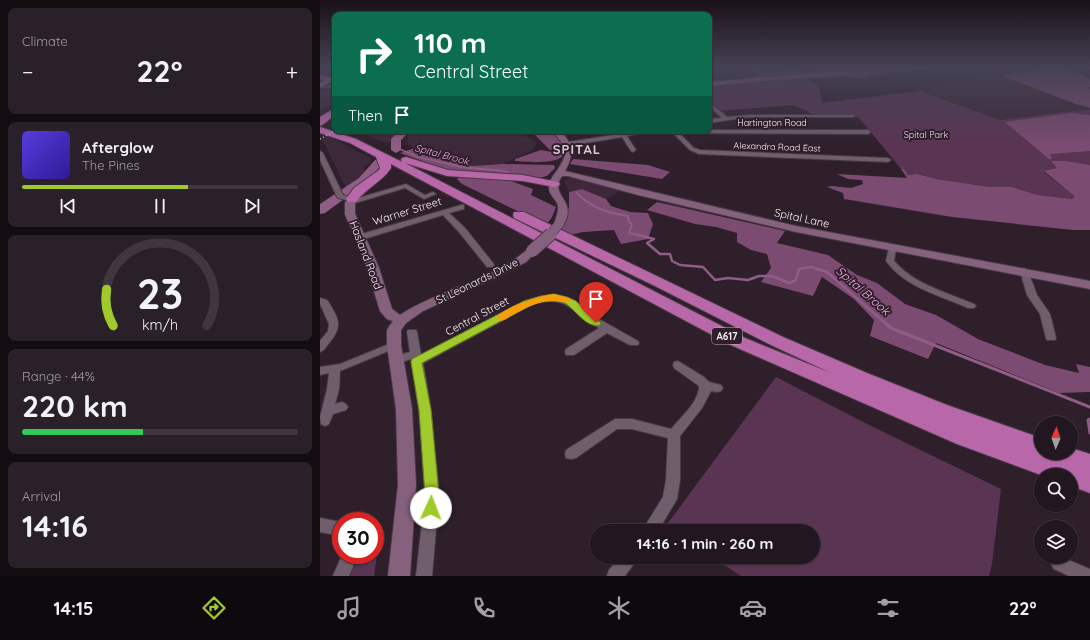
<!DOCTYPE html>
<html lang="en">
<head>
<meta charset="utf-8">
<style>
	:root { --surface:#221720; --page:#2a2029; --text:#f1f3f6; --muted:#a29fa5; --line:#3f363e; --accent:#a0ca2c }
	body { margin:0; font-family:Quicksand,sans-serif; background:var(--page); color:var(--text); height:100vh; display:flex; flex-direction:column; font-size:15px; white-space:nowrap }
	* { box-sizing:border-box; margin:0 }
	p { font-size:13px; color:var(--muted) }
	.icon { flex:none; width:22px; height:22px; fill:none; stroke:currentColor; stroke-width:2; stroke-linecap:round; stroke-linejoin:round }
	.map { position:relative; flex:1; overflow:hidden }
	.panel { display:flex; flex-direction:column; gap:8px; padding:8px; background:#130d12; width:320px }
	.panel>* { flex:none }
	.banner { position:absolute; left:12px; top:12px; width:380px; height:122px; border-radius:8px; box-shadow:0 1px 3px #0004,0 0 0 1px var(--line); background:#0b6e4f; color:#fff; overflow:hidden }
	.needle { width:26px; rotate:2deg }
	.tools { position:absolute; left:714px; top:416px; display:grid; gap:8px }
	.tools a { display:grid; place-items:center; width:44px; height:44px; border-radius:50%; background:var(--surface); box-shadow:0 1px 3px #0004,0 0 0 1px var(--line); font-size:20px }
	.speed { position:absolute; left:12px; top:512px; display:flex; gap:8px; font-size:20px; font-weight:700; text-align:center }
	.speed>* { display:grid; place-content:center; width:52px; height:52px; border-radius:50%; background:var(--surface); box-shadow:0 1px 3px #0004,0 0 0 1px var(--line); line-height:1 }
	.speed .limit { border:6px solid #d22; background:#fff; color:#111 }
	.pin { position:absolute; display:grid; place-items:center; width:34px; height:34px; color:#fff; margin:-41px -17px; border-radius:50% 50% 50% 0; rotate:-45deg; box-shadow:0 0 4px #0007 }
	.pin .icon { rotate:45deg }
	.me { position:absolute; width:44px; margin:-22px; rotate:2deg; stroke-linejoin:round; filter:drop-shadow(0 0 3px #0008) }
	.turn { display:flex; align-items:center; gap:14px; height:84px; padding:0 16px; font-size:18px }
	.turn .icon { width:52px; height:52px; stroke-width:2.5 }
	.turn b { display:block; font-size:28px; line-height:34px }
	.then { display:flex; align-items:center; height:38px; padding:0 16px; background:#0003; gap:8px; font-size:15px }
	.big { font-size:30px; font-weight:800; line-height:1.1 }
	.panel .tile { flex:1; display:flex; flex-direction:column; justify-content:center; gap:6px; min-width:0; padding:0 14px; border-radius:8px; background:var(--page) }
	.panel .dial { align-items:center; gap:0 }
	.dial svg { height:104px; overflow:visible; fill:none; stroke:var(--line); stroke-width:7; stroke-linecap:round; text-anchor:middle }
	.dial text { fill:var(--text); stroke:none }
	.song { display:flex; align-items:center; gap:12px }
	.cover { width:48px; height:48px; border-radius:6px; background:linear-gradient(135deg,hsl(250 70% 55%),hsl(250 70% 35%)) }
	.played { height:4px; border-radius:2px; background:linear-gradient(90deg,var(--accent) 60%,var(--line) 60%) }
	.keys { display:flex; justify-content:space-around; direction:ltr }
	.heat { display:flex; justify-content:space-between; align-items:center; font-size:22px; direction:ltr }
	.charge { height:6px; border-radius:3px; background:linear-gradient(90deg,#34c759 44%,var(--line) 0) }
	.trip { position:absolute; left:270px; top:524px; width:230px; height:40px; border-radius:20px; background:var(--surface); box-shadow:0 1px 3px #0004,0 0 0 1px var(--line); font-weight:800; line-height:40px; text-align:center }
	.dock { display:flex; height:64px; justify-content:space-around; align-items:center; background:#0e090d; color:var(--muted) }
	.dock .icon { width:28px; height:28px }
	.dock .selected { color:var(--accent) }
	.dock b { font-size:18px; color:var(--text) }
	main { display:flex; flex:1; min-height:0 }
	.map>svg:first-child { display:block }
	.built { fill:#3c2838 }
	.green { fill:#5a3453 }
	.forest { fill:#7c4b72 }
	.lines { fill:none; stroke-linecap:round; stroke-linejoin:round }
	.stream-far3 { stroke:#8f5d85; stroke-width:1.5 }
	.stream-far2 { stroke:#8f5d85; stroke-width:2 }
	.stream-far1 { stroke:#8f5d85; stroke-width:2.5 }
	.stream { stroke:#8f5d85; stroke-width:3 }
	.river { fill:#8f5d85; fill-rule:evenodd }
	.street-casing { stroke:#483b45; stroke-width:2 }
	.secondary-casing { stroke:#483b45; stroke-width:2 }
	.primary-casing { stroke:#483b45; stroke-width:2 }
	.highway-casing { stroke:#483b45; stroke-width:2 }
	.street { fill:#705e6c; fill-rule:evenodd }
	.secondary { fill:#86617e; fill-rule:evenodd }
	.primary { fill:#9b6391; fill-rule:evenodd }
	.highway { fill:#b867a9; fill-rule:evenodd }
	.rail { stroke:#ccc1c9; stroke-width:1.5; stroke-dasharray:1 2.5; stroke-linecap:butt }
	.secondary-bridge-far1-casing { stroke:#483b45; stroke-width:10; stroke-linecap:butt }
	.secondary-bridge-casing { stroke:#483b45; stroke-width:14; stroke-linecap:butt }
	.secondary-bridge-far1 { stroke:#86617e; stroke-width:9 }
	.secondary-bridge { stroke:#86617e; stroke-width:12 }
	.route { fill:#a0ca2c; stroke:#68831d }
	.slow { fill:#f59e0b }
	.labels { text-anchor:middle; stroke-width:4; stroke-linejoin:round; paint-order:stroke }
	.far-street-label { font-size:9px; fill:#f7ecf4; stroke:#2e1f2b }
	.far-park-label { font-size:9px; fill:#f6d7ef; stroke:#2e1f2b }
	.far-water-label { font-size:10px; font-style:italic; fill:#f2a8e3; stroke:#2e1f2b }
	.shield { fill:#2e1f2b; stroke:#bbaeb8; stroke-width:1 }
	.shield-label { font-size:10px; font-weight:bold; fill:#f7ecf4 }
	.street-label { font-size:11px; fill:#f7ecf4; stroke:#2e1f2b }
	.water-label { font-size:12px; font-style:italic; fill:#f2a8e3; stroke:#2e1f2b }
	.far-district-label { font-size:13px; font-weight:bold; letter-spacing:1px; fill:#dec9d9; stroke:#2e1f2b }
</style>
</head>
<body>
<main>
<section class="panel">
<div class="tile"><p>Climate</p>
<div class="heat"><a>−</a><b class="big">22°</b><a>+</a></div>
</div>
<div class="tile">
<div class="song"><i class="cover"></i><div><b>Afterglow</b><p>The Pines</p></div></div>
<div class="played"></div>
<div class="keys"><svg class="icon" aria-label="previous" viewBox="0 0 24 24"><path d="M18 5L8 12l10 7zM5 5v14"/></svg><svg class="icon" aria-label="pause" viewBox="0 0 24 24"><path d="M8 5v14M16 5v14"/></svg><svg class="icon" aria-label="next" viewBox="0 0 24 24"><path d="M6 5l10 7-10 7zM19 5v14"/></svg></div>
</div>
<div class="tile dial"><svg viewBox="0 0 100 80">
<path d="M14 69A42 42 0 1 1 86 69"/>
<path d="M14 69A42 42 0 0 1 9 41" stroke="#a0ca2c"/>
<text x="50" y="56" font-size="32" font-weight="700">23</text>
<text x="50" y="72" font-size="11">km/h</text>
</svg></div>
<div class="tile"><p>Range · 44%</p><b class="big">220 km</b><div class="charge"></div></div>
<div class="tile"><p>Arrival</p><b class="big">14:16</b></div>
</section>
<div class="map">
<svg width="770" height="576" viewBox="0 0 770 576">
	<rect width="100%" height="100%" fill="#2e1f2b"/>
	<g class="built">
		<polygon points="684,75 770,109 680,120 591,88"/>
		<polygon points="4,90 15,90 15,104 0,110 0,92"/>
		<polygon points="36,131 81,131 68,144"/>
		<polygon points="92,131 197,131 217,142 213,150 183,164 152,166 131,159 104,153 87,144 88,135"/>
		<polygon points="8,136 51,158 52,162 44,167 46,173 38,181 26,188 2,139"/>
		<polygon points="252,177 267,181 300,191 286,199 262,189 249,192 244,181"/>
	</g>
	<g class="green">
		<path d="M486,78L499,86L502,103L600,91L680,120L770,109V165L732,161L738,168L724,172L754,196L753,199L718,195L692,187H670L617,179L597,174L588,175L584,169H581L541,120L534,115L493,117L488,111L472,105L399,111C388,101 389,99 389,85Z"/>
		<polygon points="456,377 549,425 681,489 672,564 669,576 421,576 392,557 493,557 493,531 351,531 345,527"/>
		<polygon points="60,531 54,576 28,576 42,555 55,555 55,538"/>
	</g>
	<g class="forest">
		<polygon points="579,67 623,67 599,70 588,68 598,70 541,77 549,78 547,79 519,75 519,77 496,77 500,74"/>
		<polygon points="735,68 763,75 770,79 770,87 768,88 770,89 770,108 756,104 685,77 684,75"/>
		<polygon points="751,113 770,115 770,151 730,154 732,159 729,159 685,122"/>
		<polygon points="233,132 244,144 245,147 230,150 215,135"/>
		<polygon points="95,148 104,153 131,159 152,166 183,164 234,165 235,168 227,176 219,178 130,171 80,153"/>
		<path d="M221,150L232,152H242L244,154C239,165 206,162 195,161V159Z"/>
		<polygon points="253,159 328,165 350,172 342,179 250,164"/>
		<polygon points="731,161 745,161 770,165 770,230 753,230 632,217 524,199 523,193 507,187 512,186 531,188 543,184 542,180 528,179 517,174 587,178 581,169 584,169 588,175 597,174 617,179 670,187 692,187 718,195 753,199 754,196 724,171 737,168"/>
		<polygon points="143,176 180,177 213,189 211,195 236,207 232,217 226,225 142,184 137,179"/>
		<polygon points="262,189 286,199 291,206 310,212 328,213 333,224 328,239 301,244 294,230 263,232 250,235 239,231 249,207 249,192"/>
		<polygon points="337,202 465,231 457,243 508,255 537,275 557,283 585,304 616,315 658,339 725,365 759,373 756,364 770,367 770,392 739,393 616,343 608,359 550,336 554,320 534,299 502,277 493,296 441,282 451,268 447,254 431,250 417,242 417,233 396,227 375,224 327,210"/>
	</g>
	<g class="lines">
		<polyline class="stream-far3" points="77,148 98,157 133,165"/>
		<g class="stream-far2">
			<path d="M130,164C150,171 168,167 188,172"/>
			<path d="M257,193C271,208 288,213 308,216L309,222L312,224L309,233L320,235"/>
		</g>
		<polyline class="stream-far1" points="314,234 334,239 327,243 340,254 350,254 352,261 360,265 383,267 395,280 408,278 428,280 439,276 452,276 469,283 476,280 479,269 491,267 507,272 565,323"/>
		<g class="stream">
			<polyline points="564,322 571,328 770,407"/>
			<polyline points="770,419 768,420 770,433"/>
		</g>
		<g class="river">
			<polygon points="79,131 90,131 81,140 81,150 76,153 71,150 71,139"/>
			<polygon points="59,159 64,162 47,182 5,213 0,214 0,204 39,178 55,160"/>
		</g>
		<defs>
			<g id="street">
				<polygon points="432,67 436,67 440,71 445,73 481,71 483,72 445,75 438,73"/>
				<polygon points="528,67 540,67 497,72 495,71"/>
				<polygon points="591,67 602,67 537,75 472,79 470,78"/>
				<polygon points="711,67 715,67 716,68 714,69"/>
				<polygon points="15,85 15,87 4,88 2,87"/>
				<polygon points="389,102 407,117 429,115 533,115 535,116 533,117 429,117 389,123 389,119 402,118 389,106"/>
				<polygon points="389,130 548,130 551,132 548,134 359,133 374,148 380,150 568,158 571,160 568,162 379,154 370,150 351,131 389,131"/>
				<polygon points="319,131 332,131 307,136 316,150 313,152 311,151 302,137 248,146 245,144 248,142"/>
				<polygon points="0,151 3,153 23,195 34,198 35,199 86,184 105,195 113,192 116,194 104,199 85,188 32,204 28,204 27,203 30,201 18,198 17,197 0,160"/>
				<polygon points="141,205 144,205 144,209 129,213 145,228 173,263 174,265 173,267 167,267 139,232 123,215 44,239 41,239 37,237 38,235"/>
				<path d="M569,247H575L576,249L574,261C595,285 626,292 654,304L656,306L654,308H648C619,295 586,288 566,261Z"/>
				<polygon points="704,268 708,271 717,295 730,314 736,338 735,340 727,340 726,338 720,314 707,295 700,271"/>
				<path d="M236,295L255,301L272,315L318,341L319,343L318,345H310L287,333L254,355H246L245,352L246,349L279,328C251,312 248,293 211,305L103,363L111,410L119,495L112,576H96L105,495L99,410L91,359L76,364L72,363L71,360L72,357L90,352L87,332L88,330H96L97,332L101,355L205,301L224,296Z"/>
				<path d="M0,298L7,300C18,317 24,326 9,343C6,347 5,350 0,352V341L8,331L9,324L0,304Z"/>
				<polygon points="74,342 78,343 79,345 78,347 20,371 19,389 15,404 22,402 26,404 28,407 26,410 13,414 9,424 5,426 1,424 0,417 7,389 9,373 0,375 0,367 20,364"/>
				<path d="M358,361L384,377L389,382L401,385L403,388L401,391L397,392L391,391L382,408L360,436V480L357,499L338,531H322L343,497L346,480L348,438L312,429H297L256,458L251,459L246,458L245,454L246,450L295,419H312L351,429C361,417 379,402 379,386L354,368L353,365L354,362Z"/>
				<polygon points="0,518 21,522 21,536 0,532"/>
				<polygon points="22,555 38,555 29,576 13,576"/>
				<polygon points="300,557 318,557 315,562 305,576 287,576 289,570"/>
				<polygon points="737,557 741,557 770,569 770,576 749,576 734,569 731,564 734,559"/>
			</g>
			<g id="secondary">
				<polygon points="765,67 770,67 770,69 765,68"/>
				<polygon points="15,68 15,72 10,70 11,69"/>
				<path d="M232,131H240C254,144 254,155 245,171L476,226L770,281V289L476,232L318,195L248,176H242C228,197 259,199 243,226H235L234,224C236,218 240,209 237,203C234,197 228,194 229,186C229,181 233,176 236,172C250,152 247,148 232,131Z"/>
				<path d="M32,196L37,199L35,203V214L59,268L72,309L80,315C120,289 173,280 208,249H216L217,251L206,262L177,277L103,311L86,323L81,330V345L92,409L96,485L90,576H68L78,485L76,409L67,345V330L73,321L67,319L60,311L47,268L25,214V203L29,197Z"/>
			</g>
			<polygon id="primary" points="555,67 575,67 572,69 389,86 389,82"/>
			<g id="highway">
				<polygon points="0,75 13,78 14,80 0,88 0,83 4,80 0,79"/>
				<path d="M15,108V115C10,118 5,124 0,126V117Z"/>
				<path d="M0,127L36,139L82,162L81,160L82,158L86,157L128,170L203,175L238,182L240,184L238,186L234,187L203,181L127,176L85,163L425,338L511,373L451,345L335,286L194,218L193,215L194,212H204L463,337L547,373L627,405L721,438V453H751V448L770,454V493L751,486V475H721L637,444L413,346L71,164V168C62,182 46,188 36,202H28L26,199L34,188L59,170L60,168L56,157L30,143L0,133Z"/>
			</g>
		</defs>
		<use href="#street" class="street-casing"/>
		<use href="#secondary" class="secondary-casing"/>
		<use href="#primary" class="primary-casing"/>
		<use href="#highway" class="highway-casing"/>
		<use href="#street" class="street"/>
		<use href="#secondary" class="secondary"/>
		<use href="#primary" class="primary"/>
		<use href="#highway" class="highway"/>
		<polyline class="rail" points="0,139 15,131"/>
		<defs>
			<polyline id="secondary-bridge-far1" points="230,235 239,224"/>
			<polyline id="secondary-bridge" points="212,251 231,234"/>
		</defs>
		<use href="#secondary-bridge-far1" class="secondary-bridge-far1-casing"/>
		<use href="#secondary-bridge" class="secondary-bridge-casing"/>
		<use href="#secondary-bridge-far1" class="secondary-bridge-far1"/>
		<use href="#secondary-bridge" class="secondary-bridge"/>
	</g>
	<linearGradient id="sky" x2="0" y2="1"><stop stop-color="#191118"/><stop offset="0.46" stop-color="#464255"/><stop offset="1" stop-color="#464255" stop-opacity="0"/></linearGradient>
	<rect width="770" height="147" fill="url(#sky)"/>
	<path class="route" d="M234,294L247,297L256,301L281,323L280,325C265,329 254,306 241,301C232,298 220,302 211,305L102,363L111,410L119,495L118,508L116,513L111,515L106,513L104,508L105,495L99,410L91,362L92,359L204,301L221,296Z"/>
	<path class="slow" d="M234,294L249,298L251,300L246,303C220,297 206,308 184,320L181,321L176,318C185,306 219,296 234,294Z"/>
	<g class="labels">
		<g class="far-street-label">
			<text x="452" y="126">Hartington Road</text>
			<text transform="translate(457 147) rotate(2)" y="3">Alexandra Road East</text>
		</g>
		<g class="far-park-label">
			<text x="606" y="138">Spital Park</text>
		</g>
		<g class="far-water-label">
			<text transform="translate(122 154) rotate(15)" y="4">Spital Brook</text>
		</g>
		<rect class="shield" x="392" y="328" width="30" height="16" rx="3"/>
		<g class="shield-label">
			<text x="407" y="340">A617</text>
		</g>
		<g class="street-label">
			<text transform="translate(87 211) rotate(-17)" y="4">Warner Street</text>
			<text transform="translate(482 218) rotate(12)" y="4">Spital Lane</text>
			<text transform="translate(46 255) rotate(69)" y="4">Hasland Road</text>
			<text transform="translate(157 281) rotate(-26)" y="4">St Leonards Drive</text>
			<text transform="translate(157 316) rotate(-28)" y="4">Central Street</text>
		</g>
		<g class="water-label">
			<text transform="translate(543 291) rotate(41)" y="4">Spital Brook</text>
		</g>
		<g class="far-district-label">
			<text x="257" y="154">SPITAL</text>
		</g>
	</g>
</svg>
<div class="tools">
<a><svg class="needle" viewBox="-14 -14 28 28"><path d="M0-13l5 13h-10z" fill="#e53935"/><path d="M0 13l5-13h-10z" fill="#a29fa5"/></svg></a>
<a><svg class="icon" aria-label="search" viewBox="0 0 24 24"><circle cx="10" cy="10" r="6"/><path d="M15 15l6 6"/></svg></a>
<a><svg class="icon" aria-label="layers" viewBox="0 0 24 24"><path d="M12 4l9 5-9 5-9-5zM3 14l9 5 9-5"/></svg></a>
</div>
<div class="speed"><div class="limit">30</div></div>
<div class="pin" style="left:276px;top:323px;background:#d93025"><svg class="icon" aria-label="arrive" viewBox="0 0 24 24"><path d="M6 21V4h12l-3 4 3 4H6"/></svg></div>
<svg class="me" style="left:111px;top:508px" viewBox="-20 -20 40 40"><circle r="19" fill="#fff"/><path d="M0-13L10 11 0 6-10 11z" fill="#a0ca2c"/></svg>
<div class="trip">14:16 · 1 min · 260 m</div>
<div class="banner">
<div class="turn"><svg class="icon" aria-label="right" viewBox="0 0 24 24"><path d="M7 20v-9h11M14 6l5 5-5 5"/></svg><div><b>110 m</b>Central Street</div></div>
<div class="then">Then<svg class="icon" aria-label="arrive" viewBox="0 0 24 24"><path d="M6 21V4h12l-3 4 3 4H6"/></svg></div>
</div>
</div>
</main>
<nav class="dock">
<b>14:15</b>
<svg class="icon selected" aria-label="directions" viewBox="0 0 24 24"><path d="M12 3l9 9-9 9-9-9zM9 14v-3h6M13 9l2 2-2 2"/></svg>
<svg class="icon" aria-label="music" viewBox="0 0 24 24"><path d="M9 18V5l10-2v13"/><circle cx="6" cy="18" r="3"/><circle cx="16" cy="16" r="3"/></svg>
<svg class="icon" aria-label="phone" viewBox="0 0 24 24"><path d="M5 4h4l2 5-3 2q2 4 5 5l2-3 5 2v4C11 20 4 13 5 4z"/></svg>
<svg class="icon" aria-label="climate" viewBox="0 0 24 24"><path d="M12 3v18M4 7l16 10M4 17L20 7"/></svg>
<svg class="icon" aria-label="car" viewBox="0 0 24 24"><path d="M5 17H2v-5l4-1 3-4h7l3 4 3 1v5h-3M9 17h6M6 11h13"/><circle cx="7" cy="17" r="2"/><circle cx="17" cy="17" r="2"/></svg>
<svg class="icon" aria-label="filters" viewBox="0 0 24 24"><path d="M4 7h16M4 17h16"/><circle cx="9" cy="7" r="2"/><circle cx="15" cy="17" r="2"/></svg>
<b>22°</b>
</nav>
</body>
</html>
